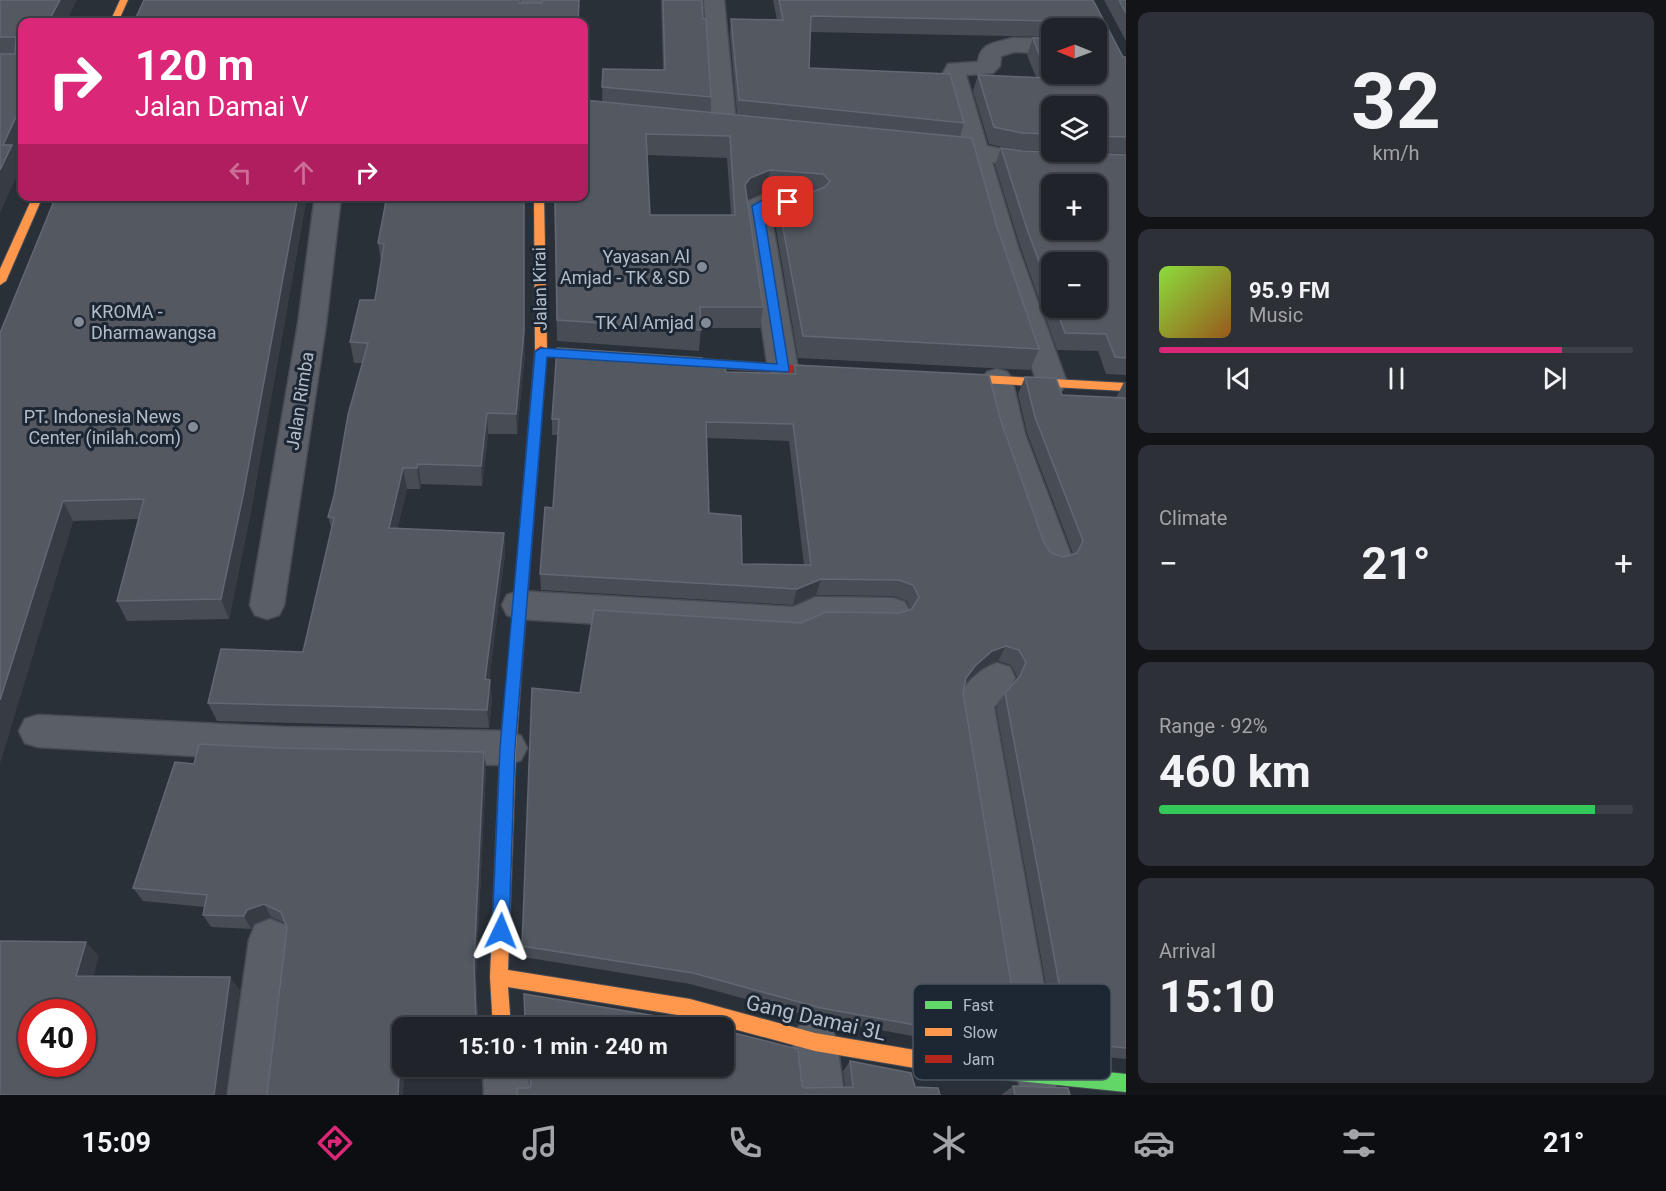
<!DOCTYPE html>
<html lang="en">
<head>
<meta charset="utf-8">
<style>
	:root { --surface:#20242a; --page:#2d3036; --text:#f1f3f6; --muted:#a2a4a8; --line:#3d4147; --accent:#db2777 }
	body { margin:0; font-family:Roboto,sans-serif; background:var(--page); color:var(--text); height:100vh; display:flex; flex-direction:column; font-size:22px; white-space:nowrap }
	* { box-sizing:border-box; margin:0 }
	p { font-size:20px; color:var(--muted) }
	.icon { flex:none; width:33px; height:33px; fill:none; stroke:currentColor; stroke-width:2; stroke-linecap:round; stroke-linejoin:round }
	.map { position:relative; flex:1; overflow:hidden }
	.panel { display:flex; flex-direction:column; gap:12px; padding:12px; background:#121417; width:540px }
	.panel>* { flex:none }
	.guide { position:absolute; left:18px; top:18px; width:570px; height:183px; border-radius:12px; box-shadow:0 2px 4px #0004,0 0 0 2px var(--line); background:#db2777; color:#fff; overflow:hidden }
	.needle { width:39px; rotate:271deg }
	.fabs { position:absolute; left:1041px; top:18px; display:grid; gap:12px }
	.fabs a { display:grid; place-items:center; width:66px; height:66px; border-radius:12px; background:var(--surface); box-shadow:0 2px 4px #0004,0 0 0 2px var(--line); font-size:30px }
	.speed { position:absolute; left:18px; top:999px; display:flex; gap:12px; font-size:30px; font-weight:700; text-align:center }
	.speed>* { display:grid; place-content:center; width:78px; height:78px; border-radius:50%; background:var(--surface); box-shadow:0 2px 4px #0004,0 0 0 2px var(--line); line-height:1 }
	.speed .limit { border:9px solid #d22; background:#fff; color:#111 }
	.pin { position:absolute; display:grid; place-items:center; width:51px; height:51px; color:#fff; margin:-26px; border-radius:12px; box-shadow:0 3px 9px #0006 }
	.me { position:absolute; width:66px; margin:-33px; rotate:2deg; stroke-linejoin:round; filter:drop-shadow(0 0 4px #0008) }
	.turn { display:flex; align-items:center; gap:21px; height:126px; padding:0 18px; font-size:27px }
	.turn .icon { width:78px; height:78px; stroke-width:2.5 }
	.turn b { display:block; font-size:42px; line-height:51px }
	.lanes { display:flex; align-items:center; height:57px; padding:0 18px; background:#0003; justify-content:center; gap:30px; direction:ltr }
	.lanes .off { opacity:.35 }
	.big { font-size:45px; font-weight:700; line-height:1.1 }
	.panel .widget { flex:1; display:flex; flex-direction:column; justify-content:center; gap:9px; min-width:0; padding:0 21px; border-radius:12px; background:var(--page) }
	.panel .dial { align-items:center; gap:0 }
	.dial b { font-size:78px; line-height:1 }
	.song { display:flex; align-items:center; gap:18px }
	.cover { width:72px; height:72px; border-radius:9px; background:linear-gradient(135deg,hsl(90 70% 55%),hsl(30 70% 35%)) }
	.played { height:6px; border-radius:3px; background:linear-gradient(90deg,var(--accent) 85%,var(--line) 85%) }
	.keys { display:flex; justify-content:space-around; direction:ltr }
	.heat { display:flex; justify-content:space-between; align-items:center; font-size:33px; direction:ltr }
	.charge { height:9px; border-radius:4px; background:linear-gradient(90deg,#34c759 92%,var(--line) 0) }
	.trip { position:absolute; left:392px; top:1017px; width:342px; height:60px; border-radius:12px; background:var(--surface); box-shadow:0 2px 4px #0004,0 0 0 2px var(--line); font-weight:700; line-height:60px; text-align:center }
	.menu { display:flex; height:96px; justify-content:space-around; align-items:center; background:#0d0e11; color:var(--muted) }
	.menu .icon { width:42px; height:42px }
	.menu .current { color:var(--accent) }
	.menu b { font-size:27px; color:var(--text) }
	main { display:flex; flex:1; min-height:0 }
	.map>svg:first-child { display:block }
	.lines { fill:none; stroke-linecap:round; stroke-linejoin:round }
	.street-casing { stroke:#484c55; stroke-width:3 }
	.fast-casing { stroke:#484c55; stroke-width:2 }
	.slow-casing { stroke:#484c55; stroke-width:2 }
	.jam-casing { stroke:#484c55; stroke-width:2 }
	.street { fill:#5a5e66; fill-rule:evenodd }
	.fast { fill:#63d668; fill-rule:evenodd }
	.slow { fill:#ff974d; fill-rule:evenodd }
	.jam { fill:#b3261e; fill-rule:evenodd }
	.wall { fill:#474c55; fill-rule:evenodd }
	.shaded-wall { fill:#373c44 }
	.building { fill:#535861; stroke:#626872; stroke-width:1.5; fill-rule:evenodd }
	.route { fill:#1a73e8; stroke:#114b97; stroke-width:1.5 }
	.poi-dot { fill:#848b96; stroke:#1d2633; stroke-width:2 }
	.labels { text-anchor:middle; stroke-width:6; stroke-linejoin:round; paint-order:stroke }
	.poi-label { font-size:18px; fill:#b4bcc9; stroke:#1d2633; text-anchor:end }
	.street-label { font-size:18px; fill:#b4bcc9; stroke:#1d2633 }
	.near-street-label { font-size:21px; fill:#b4bcc9; stroke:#1d2633 }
	.key { fill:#1d2633; stroke:#4a5360; stroke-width:1.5 }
	.key-label { font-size:16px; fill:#b4bcc9 }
</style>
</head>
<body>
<main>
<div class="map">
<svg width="1126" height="1095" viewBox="0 0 1126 1095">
	<rect width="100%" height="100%" fill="#2a3038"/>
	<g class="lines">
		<defs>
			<g id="street">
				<rect x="521" y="0" width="20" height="22"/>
				<polygon points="704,0 724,0 736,124 732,129 724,131 716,129 712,124"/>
				<path d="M1013,38L1052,39V53L1014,52L1001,56L1000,66L993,73L966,75L987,146L1016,152L1126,156V170L1016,166L992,162L1018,247L1067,383L1062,390L1052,393L1042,390L1037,383L992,247L967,157L922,152L919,147L922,142L931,140L962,143L943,73L948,64L978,62C980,42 996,43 1013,38Z"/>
				<polygon points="766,193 819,197 823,202 819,207 810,210 770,209 798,369 793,376 783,379 773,376 768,369 744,206 748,201"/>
				<polygon points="315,196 341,196 326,324 284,605 279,615 267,619 255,615 250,605 298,324"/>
				<polygon points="997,369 1007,372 1012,379 1025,434 1072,558 1067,567 1055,571 1043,567 1038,558 995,434 982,379 987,372"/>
				<polygon points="519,591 793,607 816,597 893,598 905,602 910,612 905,622 893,626 821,625 797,636 519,619 507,615 502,605 507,595"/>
				<path d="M997,663L1010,667L1015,678L1010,689L994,707L1060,1075L1054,1091C1042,1095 1034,1095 1022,1091L1016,1075L959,720C958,714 956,706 958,700C963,683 982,668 997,663Z"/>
				<polygon points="38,715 284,727 508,731 521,736 527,748 521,760 508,765 284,761 38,747 25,743 19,731 25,719"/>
				<polygon points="270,919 285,925 291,940 273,1095 227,1095 249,940 255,925"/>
				<polygon points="815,1020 831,1026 837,1042 844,1095 798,1095 793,1042 799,1026"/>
				<polygon points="483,1066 527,1066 530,1095 484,1095"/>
			</g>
			<polygon id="fast" points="950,1056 1126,1074 1126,1092 950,1074 944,1071 941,1065 944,1059"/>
			<g id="slow">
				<polygon points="120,0 128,0 118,22 110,22"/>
				<polygon points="33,196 43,196 6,281 0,285 0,269"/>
				<polygon points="534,196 544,196 547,350 541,354 535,350"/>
				<polygon points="944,373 1126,383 1126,391 944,381 938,377"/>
				<polygon points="514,673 519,675 521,679 516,748 508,970 690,999 815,1033 950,1056 956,1059 959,1065 956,1071 950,1074 815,1051 690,1017 508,987 511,1028 493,1028 490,977 500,748 507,679 509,675"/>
			</g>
			<g id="jam">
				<polygon points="541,346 547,350 521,679 519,683 514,685 509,683 507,679 535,350"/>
				<polygon points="657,356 839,368 845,372 839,376 657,364 651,360"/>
			</g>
		</defs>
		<use href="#street" class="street-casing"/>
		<use href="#fast" class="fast-casing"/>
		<use href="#slow" class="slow-casing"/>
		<use href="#jam" class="jam-casing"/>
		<use href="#street" class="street"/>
		<use href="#fast" class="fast"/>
		<use href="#slow" class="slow"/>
		<use href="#jam" class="jam"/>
	</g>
	<g class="wall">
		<polygon points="0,0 22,22 22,144 17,156 21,166 0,212"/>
		<path d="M661,0H702L711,97L710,112L737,115L730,35L731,19L777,20L773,0H1093L1123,57H1126V154L1058,152H1096V106H1052V151L1016,150L989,144L973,91L978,75L1036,77L1027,55L1033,38L1052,74L1096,28H1052V37L810,32L809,68L964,123L960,137L997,227L1039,349L1030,370L798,358L773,211L776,192L766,191L747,199L763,307L760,328H701L699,351L557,341L554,196L602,102L603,69L663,70ZM647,155L727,158L731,215H650Z"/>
		<polygon points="1104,0 1126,0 1126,41"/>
		<path d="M1001,148L1022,151L1126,155V375L1106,374L1098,351L1057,350L1020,246L995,165ZM1052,262L1096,308H1052Z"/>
		<polygon points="56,196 307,196 250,516 229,619 127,621 117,601 138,519 73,521 0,763"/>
		<polygon points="387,196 525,352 517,434 488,434 482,486 421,484 420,489 407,489 397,529 504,533 505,553 489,680 492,698 489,728 217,721 208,703 303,652 332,530 328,517 334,496 363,363 354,363 350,342 375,300 381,261 378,243"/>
		<path d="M794,365L1000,418L1044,543L1051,553L1063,557L1073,554L1027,433L1018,394L1025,377L1062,395L1116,398L1124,382H1126V1059L1058,1052L996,708L1005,693L1015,681L1017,677L1011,665L998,661L984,667L967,681L965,684L963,693L1020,1037L1009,1047L923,1038L816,1018L690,984L523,957L522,946L580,693L801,623L900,613L910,609L907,601L893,596L816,595L793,605L541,590L540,574L553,508L558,435H552V419L702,367L726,372L792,374ZM707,438L789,441L804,565L742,564L709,513Z"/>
		<polygon points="199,744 278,748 484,752 486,767 476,977 478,1019 525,1019 524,994 680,1020 725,1020 726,1031 798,1049 802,1086 804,1088 845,1087 843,1071 850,1061 911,1073 915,1087 938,1088 940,1095 517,1095 517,1088 529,1088 531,1086 529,1066 723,1066 723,1028 402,1028 402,1066 404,1066 403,1095 267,1095 287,928 285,923 271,917 254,923 251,929 211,927 203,915 204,907 143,901 133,888 175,762 194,764"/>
		<polygon points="1013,1086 1070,1095 1001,1095"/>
	</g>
	<g class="shaded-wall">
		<polygon points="60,0 77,0 66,22 48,22"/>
		<polygon points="579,0 580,0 579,22 578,22"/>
		<polygon points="22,104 22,144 17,156 21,166 0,212 0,170 3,145"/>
		<polygon points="770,170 766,191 747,199 745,185 750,178"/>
		<polygon points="298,196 307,196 250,516 229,619 221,599"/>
		<polygon points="524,196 525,352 517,434 516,414"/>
		<polygon points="487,413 488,434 482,486 481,466"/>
		<polygon points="418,464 421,484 420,489 417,468"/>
		<polygon points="403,468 407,489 393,548 389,528"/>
		<polygon points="63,501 73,521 0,763 0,700"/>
		<polygon points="504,533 505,553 487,698 485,679"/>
		<polygon points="821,579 816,595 793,605 797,589"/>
		<polygon points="1006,646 998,661 984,667 967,681 958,693 966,678 975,666 992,651"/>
		<polygon points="490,680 492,698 489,728 487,710"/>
		<polygon points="484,752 486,767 476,977 478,1028 476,1019 474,965"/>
		<polygon points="264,904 271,917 254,923 251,929 244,916 247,910"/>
		<polygon points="86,942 99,956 90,990 76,976"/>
		<polygon points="230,977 240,990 226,1095 214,1095"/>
		<polygon points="401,1029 402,1031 402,1066 404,1066 403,1095 398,1095"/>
	</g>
	<g class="building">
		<polygon points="0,0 60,0 48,22 22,22 22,104 3,145 12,145 0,170 0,54 15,54 16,37 0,37"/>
		<polygon points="144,0 519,0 519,3 542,3 542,0 579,0 578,22 134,22"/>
		<polygon points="663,0 702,0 703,19 706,19 711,97 602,87 603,69 665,70"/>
		<polygon points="779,0 1093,0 1123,57 1126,57 1126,137 1096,136 1096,106 1052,106 1052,134 1022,133 994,127 978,75 1048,78 1033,38 1052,38 1052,74 1096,74 1096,28 1059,28 1059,21 811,16 809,68 950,74 964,123 739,100 731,19 783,20"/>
		<polygon points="1119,0 1126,0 1126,13"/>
		<path d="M584,100L972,138L997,227L1039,349L803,336L776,190L815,191L825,187L830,181L823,174L770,170L750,178L745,185L763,307H700L701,330L557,320L555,196H584ZM646,134L730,136L735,215H650Z"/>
		<path d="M1001,148L1022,151L1126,155V358L1115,357L1106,334L1065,333L1056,308H1096V262H1052V296L1027,229ZM1052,184H1096V230H1052Z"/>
		<polygon points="56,196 298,196 243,496 221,599 117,601 144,499 63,501 0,700 0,333"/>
		<polygon points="387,196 524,196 524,331 516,414 487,413 481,466 418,464 417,468 403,468 389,528 504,533 485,679 490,680 487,710 208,703 221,649 303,652 334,518 328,517 334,496 348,415 368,343 350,342 360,300 375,300 384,244 378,243"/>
		<path d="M557,348L702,358V367L725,368L726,372L796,374L794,365L989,375L1000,418L1044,543L1051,553L1063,557L1077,553L1083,541L1035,417L1025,377L1056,378L1062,395L1126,398V1048L1070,1042L1005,693L1020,676L1026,662L1019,650L1006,646L992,651L975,666L966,678L963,693L1020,1037L932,1028L821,1008L693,973L522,946L532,688L580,693L594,610L801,623L826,612L900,613L912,609L919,597L913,585L899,580L821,579L797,589L540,574L545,507L553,508L559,419H552ZM706,422L793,424L811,565L742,564L741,516L709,513Z"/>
		<polygon points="199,744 278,748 484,752 474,965 476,1019 525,1019 524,994 680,1020 725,1020 726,1031 798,1049 802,1086 804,1088 853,1087 850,1061 911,1073 915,1087 938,1088 940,1095 517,1095 517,1088 529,1088 531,1085 529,1066 723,1066 723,1028 513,1028 513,1026 402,1028 402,1029 401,1029 398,1095 267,1095 287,928 281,912 264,904 247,910 244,916 203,915 207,895 133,888 175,762 194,764"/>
		<path d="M0,941L86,942L76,976L230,977L214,1095H0ZM32,1012H82V1064H32Z"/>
		<polygon points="1013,1086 1068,1088 1070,1095 1015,1095"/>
	</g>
	<path class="route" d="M766,198H788L793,202C785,208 772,202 763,207L789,369L788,372L547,357L515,748L509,931L507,937L501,939L495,937L492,931L500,748L535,352L541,348L777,364L752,206Z"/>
	<g class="poi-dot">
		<circle cx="702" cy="267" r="6"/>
		<circle cx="79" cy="322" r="6"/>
		<circle cx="706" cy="323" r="6"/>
		<circle cx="193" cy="427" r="6"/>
	</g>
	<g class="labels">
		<g class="poi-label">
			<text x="690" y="263">Yayasan Al<tspan x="690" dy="21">Amjad - TK &amp; SD</tspan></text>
			<text x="91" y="318" text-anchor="start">KROMA -<tspan x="91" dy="21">Dharmawangsa</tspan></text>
			<text x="694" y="329">TK Al Amjad</text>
			<text x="181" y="423">PT. Indonesia News<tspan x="181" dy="21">Center (inilah.com)</tspan></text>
		</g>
		<g class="street-label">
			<text transform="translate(540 289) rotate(-91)" y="6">Jalan Kirai</text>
			<text transform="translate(300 401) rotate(-81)" y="6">Jalan Rimba</text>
		</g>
		<g class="near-street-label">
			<text transform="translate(816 1018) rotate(13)" y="7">Gang Damai 3L</text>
		</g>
	</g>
	<rect x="913" y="984" width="198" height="96" rx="9" class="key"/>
	<rect x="925" y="1001" width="27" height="8" fill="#63d668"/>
	<rect x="925" y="1028" width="27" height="8" fill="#ff974d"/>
	<rect x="925" y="1055" width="27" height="8" fill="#b3261e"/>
	<g class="key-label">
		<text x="963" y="1011">Fast</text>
		<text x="963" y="1038">Slow</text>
		<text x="963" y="1065">Jam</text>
	</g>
</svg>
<div class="fabs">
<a><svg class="needle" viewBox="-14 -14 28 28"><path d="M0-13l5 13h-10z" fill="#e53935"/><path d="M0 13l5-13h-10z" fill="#a2a4a8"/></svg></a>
<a><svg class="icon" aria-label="layers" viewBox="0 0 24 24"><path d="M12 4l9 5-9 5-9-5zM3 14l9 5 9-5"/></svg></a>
<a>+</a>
<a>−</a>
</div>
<div class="speed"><div class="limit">40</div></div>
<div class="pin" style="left:788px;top:202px;background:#d93025"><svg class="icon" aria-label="arrive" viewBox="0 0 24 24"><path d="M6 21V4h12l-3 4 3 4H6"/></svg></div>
<svg class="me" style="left:501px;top:931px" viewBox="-20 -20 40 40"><path d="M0-17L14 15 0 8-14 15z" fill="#1a73e8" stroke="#fff" stroke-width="4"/></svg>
<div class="trip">15:10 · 1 min · 240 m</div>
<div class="guide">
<div class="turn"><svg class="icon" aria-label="right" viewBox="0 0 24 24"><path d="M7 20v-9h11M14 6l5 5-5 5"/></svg><div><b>120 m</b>Jalan Damai V</div></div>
<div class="lanes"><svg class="icon off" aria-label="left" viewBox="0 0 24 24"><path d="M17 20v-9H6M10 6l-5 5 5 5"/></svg><svg class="icon off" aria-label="ahead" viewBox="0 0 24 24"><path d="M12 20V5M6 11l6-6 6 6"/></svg><svg class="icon" aria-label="right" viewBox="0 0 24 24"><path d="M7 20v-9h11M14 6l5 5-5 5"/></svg></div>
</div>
</div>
<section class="panel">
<div class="widget dial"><b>32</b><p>km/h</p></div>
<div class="widget">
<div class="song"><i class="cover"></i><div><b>95.9 FM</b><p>Music</p></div></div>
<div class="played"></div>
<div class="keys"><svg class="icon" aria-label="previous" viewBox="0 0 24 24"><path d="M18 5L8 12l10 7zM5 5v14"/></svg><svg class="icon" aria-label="pause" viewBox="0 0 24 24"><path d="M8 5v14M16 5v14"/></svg><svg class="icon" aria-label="next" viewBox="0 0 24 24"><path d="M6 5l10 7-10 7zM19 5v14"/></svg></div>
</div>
<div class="widget"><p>Climate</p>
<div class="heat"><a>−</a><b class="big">21°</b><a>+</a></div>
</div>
<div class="widget"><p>Range · 92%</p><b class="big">460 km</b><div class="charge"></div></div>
<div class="widget"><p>Arrival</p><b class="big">15:10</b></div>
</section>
</main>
<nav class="menu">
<b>15:09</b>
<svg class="icon current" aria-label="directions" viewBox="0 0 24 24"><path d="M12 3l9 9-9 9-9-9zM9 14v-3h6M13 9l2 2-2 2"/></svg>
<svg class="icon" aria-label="music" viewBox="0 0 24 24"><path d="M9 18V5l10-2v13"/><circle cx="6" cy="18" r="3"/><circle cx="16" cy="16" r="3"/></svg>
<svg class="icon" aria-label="phone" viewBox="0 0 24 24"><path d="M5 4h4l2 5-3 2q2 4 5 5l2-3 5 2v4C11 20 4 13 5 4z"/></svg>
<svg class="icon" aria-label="climate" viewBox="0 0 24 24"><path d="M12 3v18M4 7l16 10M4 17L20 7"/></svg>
<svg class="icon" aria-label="car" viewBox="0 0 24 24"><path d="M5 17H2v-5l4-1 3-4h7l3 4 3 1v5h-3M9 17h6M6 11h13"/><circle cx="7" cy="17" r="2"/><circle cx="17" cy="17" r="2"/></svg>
<svg class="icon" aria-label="filters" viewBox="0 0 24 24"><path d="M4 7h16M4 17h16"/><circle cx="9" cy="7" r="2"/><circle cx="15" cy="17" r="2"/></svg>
<b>21°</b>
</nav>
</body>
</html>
